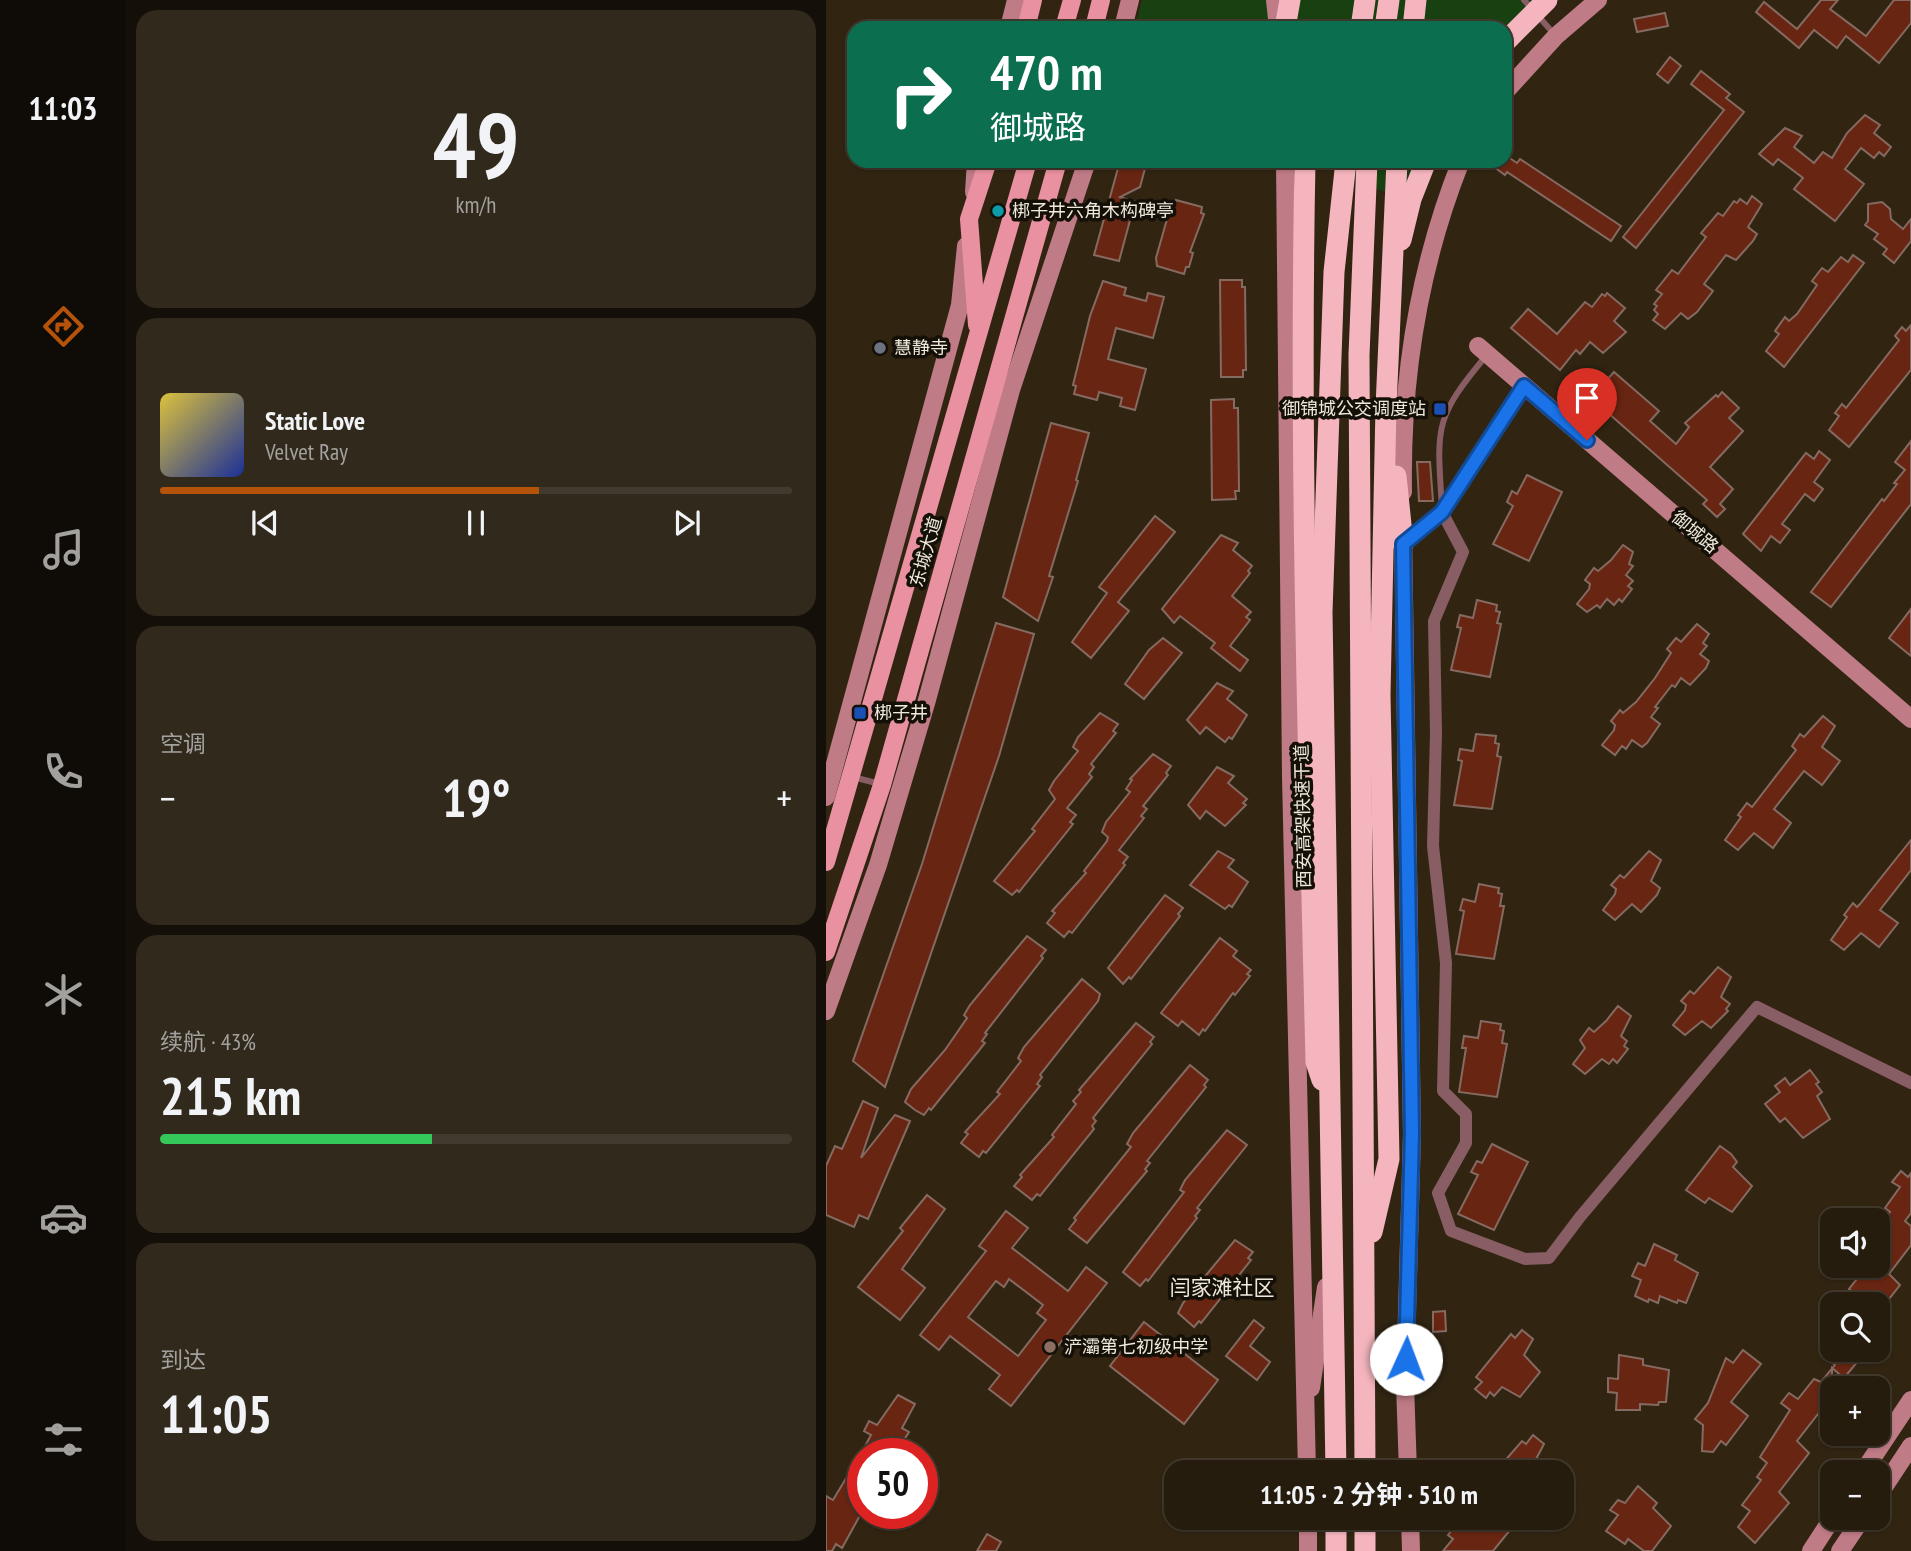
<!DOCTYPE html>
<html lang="zh">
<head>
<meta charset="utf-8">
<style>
	:root { --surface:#251c0e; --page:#31291c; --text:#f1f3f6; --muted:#a3a19e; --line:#423a2e; --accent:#b45309 }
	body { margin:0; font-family:"PT Sans Narrow","Noto Sans SC",sans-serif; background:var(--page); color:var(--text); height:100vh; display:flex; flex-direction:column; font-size:26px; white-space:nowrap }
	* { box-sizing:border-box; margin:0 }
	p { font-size:23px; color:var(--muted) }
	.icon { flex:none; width:38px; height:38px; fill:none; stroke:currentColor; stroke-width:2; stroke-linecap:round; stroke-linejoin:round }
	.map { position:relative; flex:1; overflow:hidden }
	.side { display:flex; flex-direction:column; gap:10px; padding:10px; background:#140f08; width:700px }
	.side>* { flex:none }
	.banner { position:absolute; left:21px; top:21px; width:665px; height:147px; border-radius:21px; box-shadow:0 2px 5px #0004,0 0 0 2px var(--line); background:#0b6e4f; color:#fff; overflow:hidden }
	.tools { position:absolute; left:994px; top:1208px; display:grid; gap:14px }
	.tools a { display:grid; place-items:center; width:70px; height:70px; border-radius:14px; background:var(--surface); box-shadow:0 2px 5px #0004,0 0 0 2px var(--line); font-size:35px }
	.speed { position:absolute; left:21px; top:1438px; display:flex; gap:14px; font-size:35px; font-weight:700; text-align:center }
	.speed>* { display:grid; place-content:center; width:91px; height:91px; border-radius:50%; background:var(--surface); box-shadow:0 2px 5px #0004,0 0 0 2px var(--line); line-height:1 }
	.speed .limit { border:10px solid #d22; background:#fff; color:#111 }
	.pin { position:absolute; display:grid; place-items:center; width:60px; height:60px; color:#fff; margin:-72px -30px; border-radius:50% 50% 50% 0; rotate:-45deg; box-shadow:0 0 7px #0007 }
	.pin .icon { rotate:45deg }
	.me { position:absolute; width:77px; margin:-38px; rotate:2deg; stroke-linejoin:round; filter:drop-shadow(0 0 5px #0008) }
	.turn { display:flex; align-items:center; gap:24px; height:147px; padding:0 28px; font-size:32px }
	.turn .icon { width:91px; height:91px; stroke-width:2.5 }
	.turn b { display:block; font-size:49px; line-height:60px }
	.big { font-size:52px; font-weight:700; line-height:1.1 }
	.side .tile { flex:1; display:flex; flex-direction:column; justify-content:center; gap:10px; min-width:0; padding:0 24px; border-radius:21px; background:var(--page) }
	.side .dial { align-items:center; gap:0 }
	.dial b { font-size:91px; line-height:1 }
	.song { display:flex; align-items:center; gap:21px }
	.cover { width:84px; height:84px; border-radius:10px; background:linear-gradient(135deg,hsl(50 70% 55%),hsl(230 70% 35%)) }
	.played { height:7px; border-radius:4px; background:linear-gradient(90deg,var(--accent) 60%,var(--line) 60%) }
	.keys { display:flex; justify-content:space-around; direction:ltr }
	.heat { display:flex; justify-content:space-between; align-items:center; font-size:38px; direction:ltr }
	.charge { height:10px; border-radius:5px; background:linear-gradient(90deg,#34c759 43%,var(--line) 0) }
	.trip { position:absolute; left:338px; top:1460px; width:410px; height:70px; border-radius:21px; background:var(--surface); box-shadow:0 2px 5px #0004,0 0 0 2px var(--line); font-weight:700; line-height:70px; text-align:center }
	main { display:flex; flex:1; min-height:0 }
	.tab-bar { display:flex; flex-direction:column; width:126px; justify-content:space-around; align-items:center; background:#0f0b06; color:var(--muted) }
	.tab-bar .icon { width:49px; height:49px }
	.tab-bar .active { color:var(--accent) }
	.tab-bar b { font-size:32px; color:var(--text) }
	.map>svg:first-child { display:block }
	.green { fill:#184010 }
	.building { fill:#682511; stroke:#856a62; stroke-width:2; fill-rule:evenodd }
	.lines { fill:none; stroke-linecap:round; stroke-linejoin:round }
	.lane { stroke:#885d64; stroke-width:6 }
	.street { stroke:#885d64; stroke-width:12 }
	.secondary { stroke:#bf7b86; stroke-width:18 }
	.primary { stroke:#e991a0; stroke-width:18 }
	.highway { stroke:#f5b5bf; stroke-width:21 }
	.route-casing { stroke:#114b97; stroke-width:18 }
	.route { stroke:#1a73e8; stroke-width:12 }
	.culture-dot { fill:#0f9aa8; stroke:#140f07; stroke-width:2.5 }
	.worship-dot { fill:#6b7280; stroke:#140f07; stroke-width:2.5 }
	.transit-dot { fill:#1a4fb4; stroke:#140f07; stroke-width:2.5 }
	.education-dot { fill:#8d6e63; stroke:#140f07; stroke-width:2.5 }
	.labels { text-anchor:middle; stroke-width:7; stroke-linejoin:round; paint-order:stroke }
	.poi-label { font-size:18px; fill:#efe8dc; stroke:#140f07; text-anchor:start }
	.street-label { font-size:18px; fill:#efe8dc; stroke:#140f07 }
	.quarter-label { font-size:21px; fill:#efe8dc; stroke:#140f07 }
</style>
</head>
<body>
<main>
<nav class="tab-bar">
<b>11:03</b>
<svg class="icon active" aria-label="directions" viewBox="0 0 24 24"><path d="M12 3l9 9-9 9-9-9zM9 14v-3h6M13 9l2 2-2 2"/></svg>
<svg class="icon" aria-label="music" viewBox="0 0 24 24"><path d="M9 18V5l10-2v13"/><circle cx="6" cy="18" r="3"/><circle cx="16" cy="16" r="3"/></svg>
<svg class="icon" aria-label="phone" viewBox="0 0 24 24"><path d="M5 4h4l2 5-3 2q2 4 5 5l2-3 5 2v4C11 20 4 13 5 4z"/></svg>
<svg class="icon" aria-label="climate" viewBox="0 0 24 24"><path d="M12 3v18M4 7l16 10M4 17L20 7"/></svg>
<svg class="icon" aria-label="car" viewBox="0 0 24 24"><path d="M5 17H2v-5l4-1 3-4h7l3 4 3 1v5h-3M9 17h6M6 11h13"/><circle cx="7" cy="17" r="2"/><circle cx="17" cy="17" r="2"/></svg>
<svg class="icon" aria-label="filters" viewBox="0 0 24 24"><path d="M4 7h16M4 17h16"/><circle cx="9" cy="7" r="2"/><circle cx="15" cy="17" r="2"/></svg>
</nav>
<section class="side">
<div class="tile dial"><b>49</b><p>km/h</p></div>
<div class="tile">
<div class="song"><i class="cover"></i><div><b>Static Love</b><p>Velvet Ray</p></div></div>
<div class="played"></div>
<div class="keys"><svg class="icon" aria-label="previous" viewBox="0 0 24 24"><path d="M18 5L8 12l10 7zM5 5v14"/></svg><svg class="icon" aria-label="pause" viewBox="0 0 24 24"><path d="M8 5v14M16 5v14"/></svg><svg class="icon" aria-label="next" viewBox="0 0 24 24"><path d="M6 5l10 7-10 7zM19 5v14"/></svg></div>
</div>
<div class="tile"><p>空调</p>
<div class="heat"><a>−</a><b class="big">19°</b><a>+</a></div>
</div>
<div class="tile"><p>续航 · 43%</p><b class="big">215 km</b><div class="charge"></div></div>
<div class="tile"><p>到达</p><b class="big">11:05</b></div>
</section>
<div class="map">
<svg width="1085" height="1551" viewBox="0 0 1085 1551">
	<rect width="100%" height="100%" fill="#312512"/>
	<g class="green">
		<polygon points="316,0 722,0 679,28 309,28"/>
		<polygon points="487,161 595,161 573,198"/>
	</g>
	<g class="building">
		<polygon points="995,0 1012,0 1004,9 1040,36 1068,0 1085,0 1085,23 1053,63 1020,36 1011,48 988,30 973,48 930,12 938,2 971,29"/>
		<polygon points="839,13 842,26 811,32 808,19"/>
		<polygon points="844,57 855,66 842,83 831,74"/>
		<polygon points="875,71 904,94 900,98 918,112 810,248 797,237 898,110 865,84"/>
		<polygon points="1039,115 1054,125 1048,133 1065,147 1058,156 1053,152 1048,158 1035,148 1019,169 1038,184 1009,221 968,189 977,178 952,159 947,165 933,154 959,128 976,136 968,147 988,163 997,152 1006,158 1021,133"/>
		<polygon points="679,155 691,163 694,159 795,226 785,241 681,172 679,175 660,161 679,161"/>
		<polygon points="294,161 321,161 314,187 294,197 309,202 293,261 268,255"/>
		<polygon points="926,196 936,204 922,227 931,234 927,241 910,260 900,255 878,284 887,291 871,312 862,319 855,313 839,329 827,320 832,314 828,310 831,306 828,304 836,294 830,290 846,270 852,274 880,237 875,233 892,213 897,216 908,201 911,203 914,199 921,204"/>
		<polygon points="350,200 376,207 375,213 378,214 364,252 367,253 363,267 360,267 358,274 331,266 330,258 345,205 348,206"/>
		<polygon points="1056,202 1064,209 1065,219 1077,229 1085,219 1085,241 1068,263 1057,254 1061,249 1048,239 1052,234 1039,225 1042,221 1042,204"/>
		<polygon points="1027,255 1038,263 958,367 940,351 953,334 949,331 959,317 963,321 971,314 991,285 986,281 996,268 1002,272 1015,257 1022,262"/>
		<polygon points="394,280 416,280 416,287 419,287 420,370 417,370 417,377 395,377"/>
		<polygon points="277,281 300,288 298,295 320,301 322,293 338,297 327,338 290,328 282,359 320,369 309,410 294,406 296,398 273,392 271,400 248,394 250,386 247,385 264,316"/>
		<polygon points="781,293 799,308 788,321 800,332 777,353 764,342 754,354 750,350 734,370 685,328 702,309 731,334 759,302 766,307 776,294 779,296"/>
		<polygon points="1085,325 1085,370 1023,447 1003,430 1013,416 1009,413 1016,404 1020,408 1073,340 1069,336 1076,327 1080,331"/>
		<polygon points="788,372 833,411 824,421 850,444 863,427 859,423 890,395 892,397 896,392 913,408 903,418 917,431 884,467 907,489 894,504 899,509 891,517 877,504 881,500 765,398"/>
		<polygon points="408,399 408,408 412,408 413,491 409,491 410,499 386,500 385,400"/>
		<polygon points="225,423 263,433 250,480 252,481 223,576 227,577 212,621 177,597"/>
		<polygon points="1085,441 1085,504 1005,607 985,592 1056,499 1058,501 1071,484 1068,483 1079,470 1069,462"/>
		<polygon points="993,451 1004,460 988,482 997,489 988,501 979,494 956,524 964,530 954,543 945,536 935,551 917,534 980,453 988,459"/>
		<polygon points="591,462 604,462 607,501 593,501"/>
		<polygon points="701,475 736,492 703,561 667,544 687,506 681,502 686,491 691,494"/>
		<polygon points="329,516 349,532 292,602 303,611 265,658 246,642 281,593 273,587"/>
		<polygon points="395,535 412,543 407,550 426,566 422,571 424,573 406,596 425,612 420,617 424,620 404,646 422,660 414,671 385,648 389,643 354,616 348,623 336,609"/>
		<polygon points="797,545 807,552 803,564 807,566 800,575 807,581 802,586 806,589 796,602 793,599 788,605 781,599 774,608 771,605 761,612 751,604 763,589 764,584 759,580 768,568 772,571 785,560"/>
		<polygon points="651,600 671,605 670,611 674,612 671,623 675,624 664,677 625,670 635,628 631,627 634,615 647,618"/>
		<polygon points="1085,609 1085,656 1063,638"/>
		<polygon points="170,623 208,634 173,756 59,1087 27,1061 96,864"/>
		<polygon points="871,624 883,634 877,643 881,646 874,654 883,661 880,668 864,685 855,678 849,687 846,685 829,707 832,708 825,717 834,724 821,743 816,747 806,740 800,749 796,746 789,755 776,745 788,730 789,725 785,721 794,710 797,713 810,702 829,678 845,653 841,649 850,638 855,642"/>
		<polygon points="337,638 356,653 318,699 299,684 323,650"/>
		<polygon points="391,683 407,691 401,699 421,715 406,739 403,737 399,742 380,727 374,734 361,720"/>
		<polygon points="274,713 292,724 287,731 290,733 265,764 268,767 263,774 266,777 241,808 250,815 244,822 247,824 193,892 191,890 186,895 168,881 209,831 206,829 229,799 223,790 228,781 252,751 247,747 252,737"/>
		<polygon points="997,716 1009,726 996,747 1014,761 996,785 978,771 948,809 965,823 947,848 928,833 912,850 899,840 915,817 912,815 921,803 926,807 970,750 966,746 974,734 978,737"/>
		<polygon points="650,734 670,736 669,743 673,744 671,756 675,757 666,809 628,805 636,761 632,760 634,749 647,751"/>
		<polygon points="327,754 345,766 340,773 342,775 317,806 321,809 315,816 318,818 293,850 302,857 297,863 299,865 246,933 243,931 238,937 221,923 229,913 226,911 260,873 258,871 281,841 282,837 276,832 280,822 304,792 300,789 306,780 304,779"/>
		<polygon points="391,767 408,776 402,783 421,799 417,803 420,805 399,826 380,811 374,819 362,805"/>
		<polygon points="1085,840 1085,870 1054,910 1072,923 1053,947 1035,933 1018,950 1005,940 1021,917 1018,915 1027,903 1031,907 1034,904"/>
		<polygon points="392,851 408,860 402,867 422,882 406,907 403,905 399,909 364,885"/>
		<polygon points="823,851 835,860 825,881 834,888 831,895 815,912 806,904 789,920 777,910 789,894 790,889 785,885 794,875 798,878"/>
		<polygon points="653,884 673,888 672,893 676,894 674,906 678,906 668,959 630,954 638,911 634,910 637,899 649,902"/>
		<polygon points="339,895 357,908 352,914 354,916 305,979 303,977 297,984 282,968"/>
		<polygon points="201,936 220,950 215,956 217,958 159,1033 161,1034 156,1041 159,1043 105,1110 103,1108 98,1115 89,1110 79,1102 85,1089 119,1050 141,1018 138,1015 144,1005"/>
		<polygon points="394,938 411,951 407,956 425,970 421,974 424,976 409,995 407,993 379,1031 377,1029 373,1035 356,1021 352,1026 335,1013"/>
		<polygon points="892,967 905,977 895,997 904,1004 900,1009 902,1011 885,1028 876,1021 859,1035 847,1025 859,1010 860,1005 855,1001 864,991 868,994"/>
		<polygon points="256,979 274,994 272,1001 214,1075 216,1077 211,1084 214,1086 160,1153 157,1151 153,1157 135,1143 142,1134 139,1132 174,1094 171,1092 195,1061 192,1058 198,1047"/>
		<polygon points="792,1006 805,1016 795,1036 801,1041 798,1046 802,1049 791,1063 787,1059 783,1064 776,1059 759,1074 747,1064 759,1048 754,1040 763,1028 768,1032 780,1021"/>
		<polygon points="655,1021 675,1024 674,1030 678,1031 676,1043 681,1044 671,1097 633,1092 640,1048 636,1048 638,1036 652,1038"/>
		<polygon points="310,1023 328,1037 324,1042 326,1044 267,1118 270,1121 266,1126 268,1129 214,1196 211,1194 206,1200 188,1186 196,1177 194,1175 228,1137 226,1135 250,1104 247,1101 255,1092 253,1090"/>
		<polygon points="364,1065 382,1080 378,1085 380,1087 321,1161 324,1163 319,1169 321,1171 261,1243 243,1229 250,1220 248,1218 305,1147 301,1144 307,1133"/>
		<polygon points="984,1070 993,1082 990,1084 996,1092 991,1096 1004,1119 977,1138 959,1118 954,1122 939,1104 954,1092 949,1086 959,1078 964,1085"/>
		<polygon points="37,1101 52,1108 35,1158 69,1115 84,1121 42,1219 33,1215 28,1227 0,1215 0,1166 9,1146 16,1149"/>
		<polygon points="401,1130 421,1145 371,1208 374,1210 369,1216 371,1218 322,1281 320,1279 314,1286 297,1272 358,1192 354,1190 359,1180"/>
		<polygon points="666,1144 702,1162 668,1230 632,1214 652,1175 645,1172 651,1161 656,1163"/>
		<polygon points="894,1146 905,1154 911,1162 907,1167 926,1186 906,1212 883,1198 879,1203 860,1190"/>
		<polygon points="1075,1171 1082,1177 1085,1173 1085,1213 1079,1221 1085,1226 1085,1245 1063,1274 1074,1285 1059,1304 1026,1304 1033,1296 1023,1289 1042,1265 1052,1265 1052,1228 1064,1212 1059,1208 1074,1187 1066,1182"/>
		<polygon points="101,1195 119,1209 76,1269 99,1288 74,1320 32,1287 77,1231 74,1228"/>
		<path d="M180,1211L202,1228L186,1248L242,1291L260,1267L281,1283L185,1406L163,1389L174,1375L124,1336L113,1350L94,1335L160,1251L153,1246ZM183,1279L217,1305L211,1313L220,1320L192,1356L142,1317L170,1281L178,1287Z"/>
		<polygon points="409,1240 427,1252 422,1258 425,1260 375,1323 373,1321 368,1327 352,1313 357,1303"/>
		<polygon points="828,1244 851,1255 849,1260 872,1273 860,1303 852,1300 851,1303 834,1296 832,1303 823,1299 822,1302 809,1296 815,1280 806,1276 812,1263 819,1266"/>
		<polygon points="619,1311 620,1331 607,1332 607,1312"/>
		<polygon points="428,1320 438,1328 424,1346 444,1362 431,1380 400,1356"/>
		<polygon points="318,1322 392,1380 358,1424 284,1366"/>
		<polygon points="696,1330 707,1339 698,1355 714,1372 694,1397 676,1387 668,1396 664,1392 660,1398 649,1389 656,1382 650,1377 685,1334 689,1338"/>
		<polygon points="1011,1349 1042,1349 1018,1378 1006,1368 1006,1396 971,1441 983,1453 953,1492 963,1503 929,1543 912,1527 924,1511 916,1505 935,1480 931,1477 941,1463 934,1457 964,1410 955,1403 963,1393 972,1399 988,1379 995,1382 1009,1365 1003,1360"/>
		<polygon points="917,1350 935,1364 905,1402 922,1416 900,1445 895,1441 887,1452 876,1451 877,1425 869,1419 882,1403 900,1358 907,1363"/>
		<polygon points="793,1355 817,1359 817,1365 843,1370 840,1402 833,1402 832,1405 814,1404 814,1410 790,1410 791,1393 782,1392 782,1378 792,1379"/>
		<polygon points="72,1395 89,1404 76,1428 83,1432 69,1454 37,1454 37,1510 16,1548 10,1544 6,1551 0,1551 0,1496 7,1500 37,1450 45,1435 38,1431 43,1421 51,1425"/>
		<polygon points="707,1435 718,1444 709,1461 723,1472 669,1472 696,1441 700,1444"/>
		<polygon points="812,1486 831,1503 827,1508 845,1526 826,1551 818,1551 802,1539 799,1544 780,1531 792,1515 784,1510 792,1500 799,1503"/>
		<polygon points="636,1517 683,1517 678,1524 685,1529 667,1551 617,1551 627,1539 622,1535"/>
		<polygon points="161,1534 175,1542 170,1551 151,1551"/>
	</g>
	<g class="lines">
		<g class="lane">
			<polyline points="698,0 729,35"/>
			<path d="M616,508C611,428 607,419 660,356"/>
			<polyline points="27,777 54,784"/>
		</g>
		<g class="street">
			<polyline points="616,512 637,552 608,621 610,733 607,846 620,963 617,1091 640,1114 640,1143 612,1193 625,1231 699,1259 723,1258 754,1217 931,1007 1085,1083"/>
			<polyline points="577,544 616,512 697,386"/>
		</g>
		<g class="secondary">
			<polyline points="449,0 452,28"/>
			<polyline points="183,28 190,0"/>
			<polyline points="297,28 304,0"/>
			<polyline points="679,92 730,36 772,0"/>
			<polyline points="459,161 465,777 481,1472"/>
			<polyline points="148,192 150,161"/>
			<polyline points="652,346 1085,719"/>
			<path d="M577,492C575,377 592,269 635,161"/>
			<polyline points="577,530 586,1134 579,1384 582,1472"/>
			<polyline points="0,797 134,305 140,246"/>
			<polyline points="0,1011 52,865 101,700 185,390 261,161"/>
			<polyline points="485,1388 500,1287"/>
			<polyline points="1037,1472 1085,1400"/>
			<polyline points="1052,1496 1085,1446"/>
			<polyline points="584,1517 585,1551"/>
			<polyline points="482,1551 482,1517"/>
			<polyline points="985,1551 1007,1517"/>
			<polyline points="1014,1551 1037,1517"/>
		</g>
		<g class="primary">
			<polyline points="200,28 207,0"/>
			<polyline points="238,28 246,0"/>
			<polyline points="268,28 275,0"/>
			<polyline points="151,325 143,219 162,161"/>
			<polyline points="0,862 202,161"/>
			<polyline points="0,952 56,785 232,161"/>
		</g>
		<g class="highway">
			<polyline points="459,28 464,0"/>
			<polyline points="535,28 539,0"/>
			<polyline points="559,28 563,0"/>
			<polyline points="587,28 590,0"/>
			<polyline points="679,42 721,0"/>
			<path d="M479,161C473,461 483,762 490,1062L496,1080"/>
			<polyline points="575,240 585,199 600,161"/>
			<polyline points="570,476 577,544"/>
			<polyline points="546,1232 563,1159 554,695 560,407 571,161"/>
			<polyline points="510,1472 496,612 508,272 520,161"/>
			<polyline points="539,1472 533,355 541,161"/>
			<polyline points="510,1517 510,1551"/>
			<polyline points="539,1517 539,1551"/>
		</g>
	</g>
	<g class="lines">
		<defs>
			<polyline id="route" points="580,1359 586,1133 577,544 616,512 698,386 761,440"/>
		</defs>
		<use href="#route" class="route-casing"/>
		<use href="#route" class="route"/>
	</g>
	<circle class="culture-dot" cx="172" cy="211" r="7"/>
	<circle class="worship-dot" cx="54" cy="348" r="7"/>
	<g class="transit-dot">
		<rect x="607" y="402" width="14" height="14" rx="3.5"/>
		<rect x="27" y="706" width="14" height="14" rx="3.5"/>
	</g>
	<circle class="education-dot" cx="224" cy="1347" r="7"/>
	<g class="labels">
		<g class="poi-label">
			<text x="186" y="217">梆子井六角木构碑亭</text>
			<text x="68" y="354">慧静寺</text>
			<text x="600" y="415" text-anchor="end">御锦城公交调度站</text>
			<text x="48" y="719">梆子井</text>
			<text x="238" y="1353">浐灞第七初级中学</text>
		</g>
		<g class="street-label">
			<text transform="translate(869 532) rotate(40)" y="6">御城路</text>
			<text transform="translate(100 552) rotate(-74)" y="6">东城大道</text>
			<text transform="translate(477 816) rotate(-91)" y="6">西安高架快速干道</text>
		</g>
		<g class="quarter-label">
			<text x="396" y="1295">闫家滩社区</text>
		</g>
	</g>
</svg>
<div class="tools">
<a><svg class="icon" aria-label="sound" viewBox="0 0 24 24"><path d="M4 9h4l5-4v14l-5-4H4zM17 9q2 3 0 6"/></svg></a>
<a><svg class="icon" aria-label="search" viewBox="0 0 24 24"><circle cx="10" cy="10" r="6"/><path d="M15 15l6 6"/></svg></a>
<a>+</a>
<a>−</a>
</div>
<div class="speed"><div class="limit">50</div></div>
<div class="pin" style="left:761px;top:440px;background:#d93025"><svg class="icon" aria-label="arrive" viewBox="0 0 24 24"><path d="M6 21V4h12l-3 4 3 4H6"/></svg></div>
<svg class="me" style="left:580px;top:1359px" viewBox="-20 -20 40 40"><circle r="19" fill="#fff"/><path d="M0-13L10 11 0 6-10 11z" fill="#1a73e8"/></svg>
<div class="trip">11:05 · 2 分钟 · 510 m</div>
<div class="banner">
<div class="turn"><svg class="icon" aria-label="right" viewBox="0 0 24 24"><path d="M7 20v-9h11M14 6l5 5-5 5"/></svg><div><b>470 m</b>御城路</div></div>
</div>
</div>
</main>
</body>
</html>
